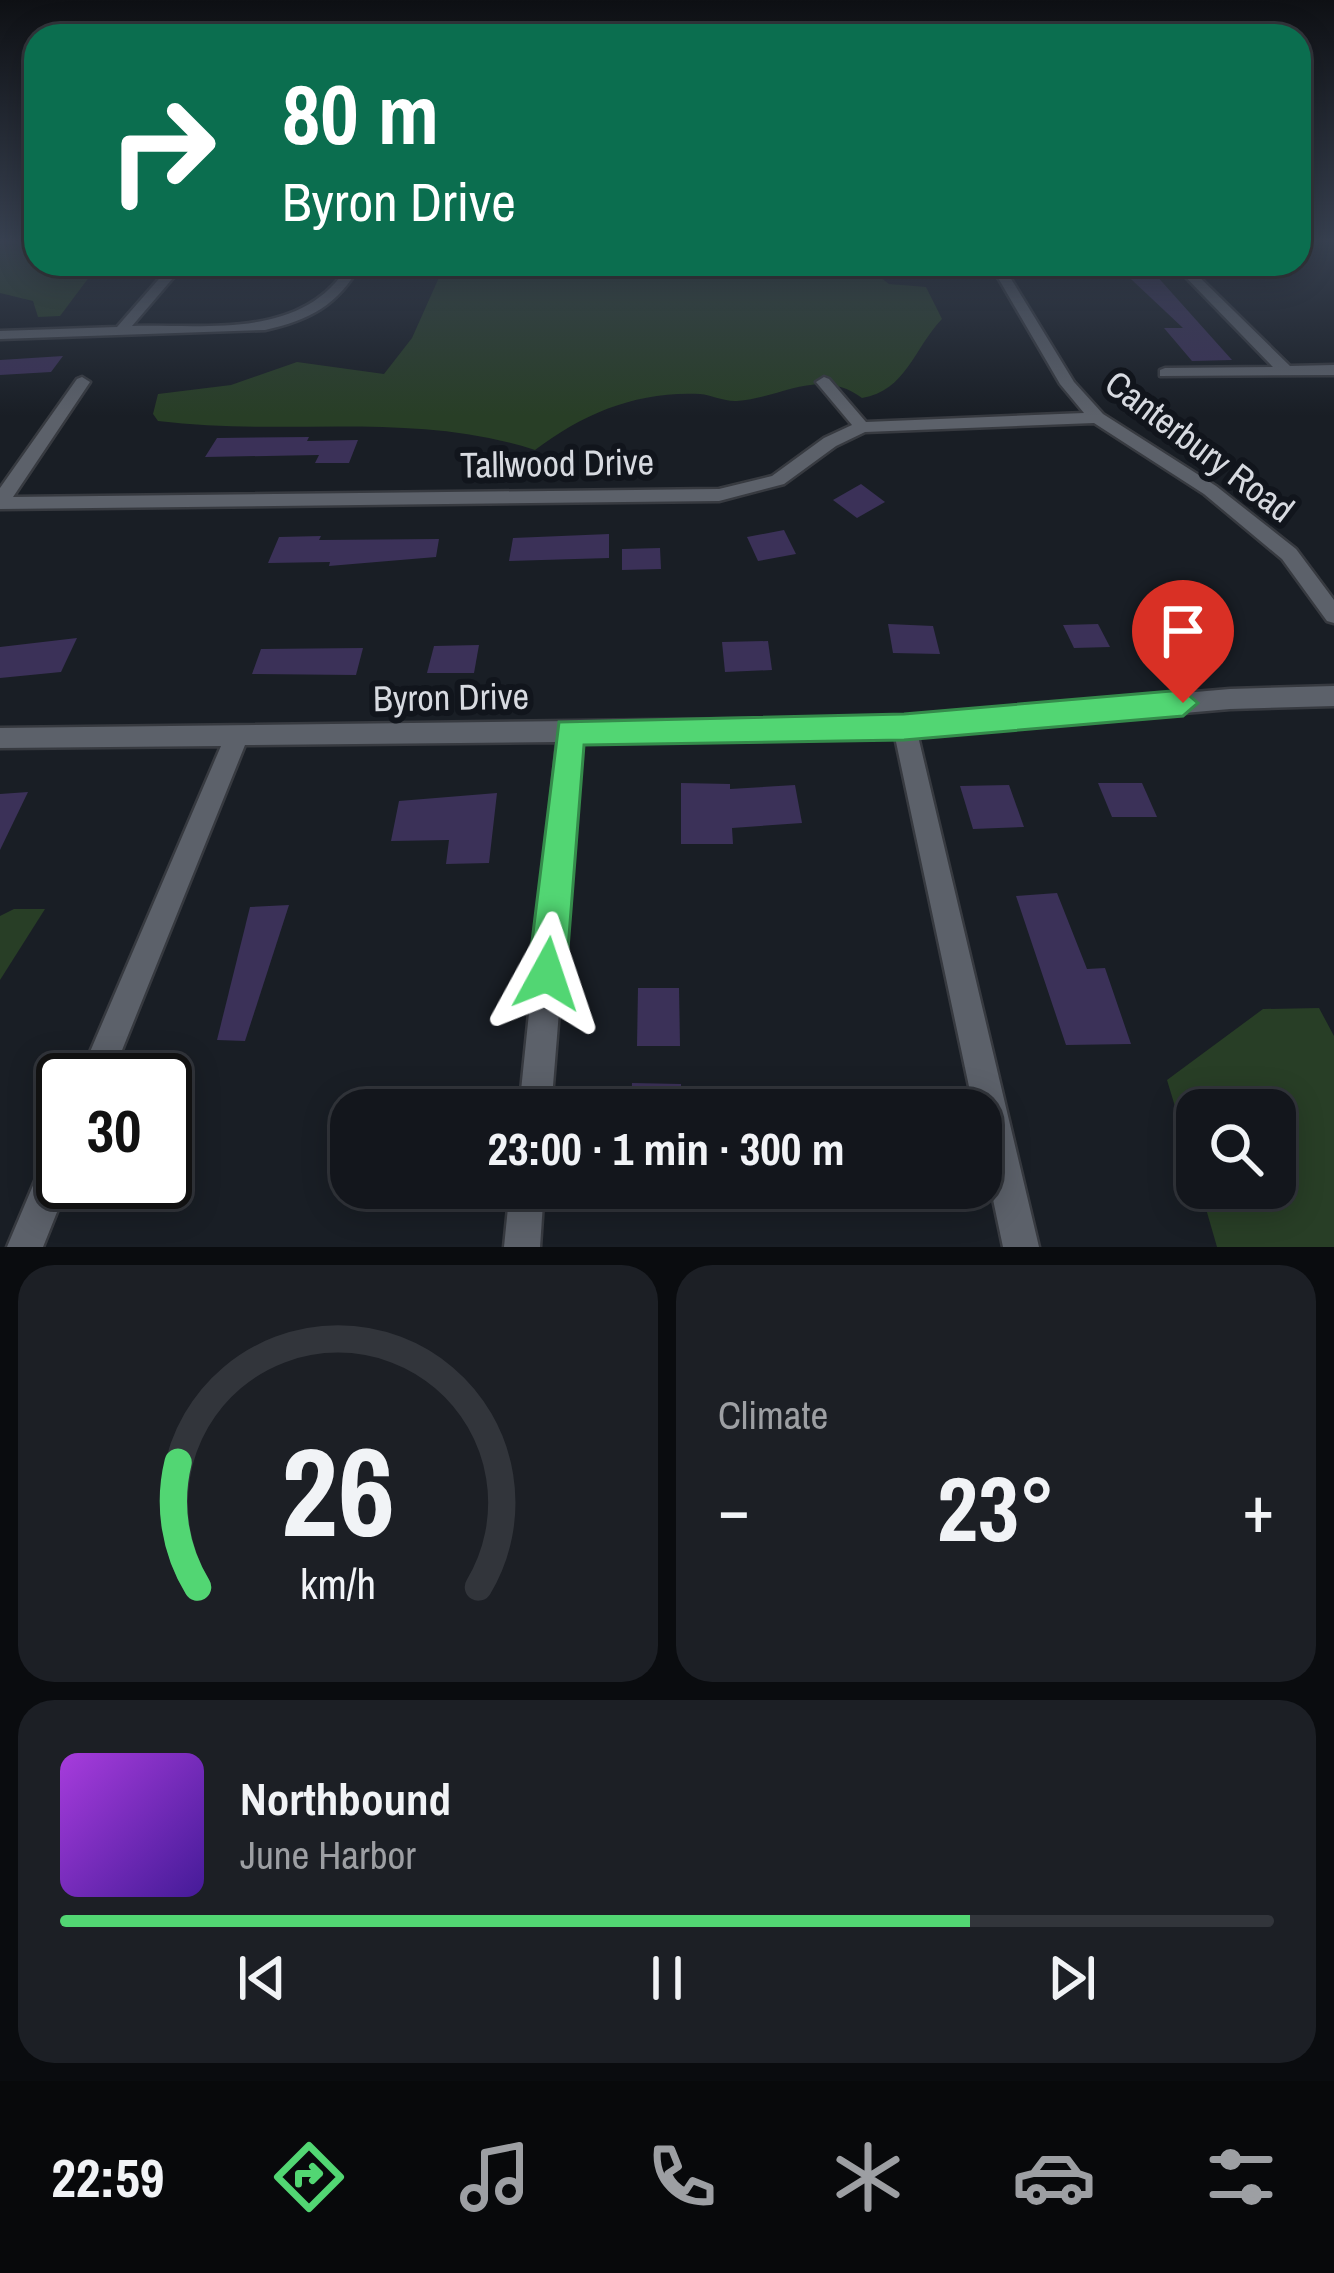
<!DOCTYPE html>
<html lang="en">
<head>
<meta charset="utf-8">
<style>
	:root { --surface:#13161c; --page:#1c1f25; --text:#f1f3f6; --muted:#9d9fa3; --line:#32353b; --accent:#52d673 }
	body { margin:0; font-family:"Archivo Narrow",sans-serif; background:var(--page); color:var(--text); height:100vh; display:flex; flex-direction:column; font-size:45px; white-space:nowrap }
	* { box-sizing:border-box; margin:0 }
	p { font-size:39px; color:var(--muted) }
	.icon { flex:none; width:66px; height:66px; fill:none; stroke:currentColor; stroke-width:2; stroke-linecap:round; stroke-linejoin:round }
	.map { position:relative; height:1247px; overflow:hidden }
	.sheet { display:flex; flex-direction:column; gap:18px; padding:18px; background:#0a0c0f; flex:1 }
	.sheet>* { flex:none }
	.hud { position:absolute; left:24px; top:24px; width:1287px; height:252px; border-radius:36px; box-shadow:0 6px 30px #0003,0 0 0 3px var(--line); background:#0b6e4f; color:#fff; overflow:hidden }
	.controls { position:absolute; left:1176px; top:1089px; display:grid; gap:24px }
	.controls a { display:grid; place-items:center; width:120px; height:120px; border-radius:24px; background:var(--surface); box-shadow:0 6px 30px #0003,0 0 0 3px var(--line); font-size:60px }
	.speed { position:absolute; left:36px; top:1053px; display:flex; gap:24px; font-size:60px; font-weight:700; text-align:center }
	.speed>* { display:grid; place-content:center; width:156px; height:156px; border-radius:50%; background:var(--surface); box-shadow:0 6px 30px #0003,0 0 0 3px var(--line); line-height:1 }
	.speed .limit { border:6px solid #111; border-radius:18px; background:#fff; color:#111 }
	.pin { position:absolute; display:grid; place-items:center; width:102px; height:102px; color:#fff; margin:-123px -51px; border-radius:50% 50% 50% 0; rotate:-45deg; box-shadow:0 0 12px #0007 }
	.pin .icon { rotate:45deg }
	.me { position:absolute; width:132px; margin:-66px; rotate:5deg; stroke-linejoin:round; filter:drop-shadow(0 0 9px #0008) }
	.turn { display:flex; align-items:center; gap:42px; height:252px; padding:0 60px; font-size:54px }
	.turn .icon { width:156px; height:156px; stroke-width:2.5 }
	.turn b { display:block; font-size:84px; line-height:102px }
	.big { font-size:90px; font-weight:800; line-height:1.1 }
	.sheet .tile { flex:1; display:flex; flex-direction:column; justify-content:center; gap:18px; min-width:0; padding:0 42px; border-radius:36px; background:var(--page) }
	.sheet .dial { align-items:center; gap:0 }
	.dial svg { height:312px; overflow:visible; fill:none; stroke:var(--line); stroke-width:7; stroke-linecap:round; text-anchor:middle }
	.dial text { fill:var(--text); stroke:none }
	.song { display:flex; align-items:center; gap:36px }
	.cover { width:144px; height:144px; border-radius:18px; background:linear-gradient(135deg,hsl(280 70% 55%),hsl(260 70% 35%)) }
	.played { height:12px; border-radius:6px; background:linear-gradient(90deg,var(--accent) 75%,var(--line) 75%) }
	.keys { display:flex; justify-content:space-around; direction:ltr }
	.heat { display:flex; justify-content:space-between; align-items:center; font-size:66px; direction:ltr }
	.sheet .tiles { flex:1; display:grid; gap:18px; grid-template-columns:1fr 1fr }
	.tile:last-child { grid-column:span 2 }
	.trip { position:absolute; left:330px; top:1089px; width:672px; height:120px; border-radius:36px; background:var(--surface); box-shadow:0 6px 30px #0003,0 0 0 3px var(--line); font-weight:800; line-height:120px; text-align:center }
	.tab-bar { display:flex; height:192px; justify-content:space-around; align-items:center; background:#08090b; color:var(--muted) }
	.tab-bar .icon { width:84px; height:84px }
	.tab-bar .selected { color:var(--accent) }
	.tab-bar b { font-size:54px; color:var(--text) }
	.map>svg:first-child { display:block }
	.green { fill:#283e26 }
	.building { fill:#3b3158 }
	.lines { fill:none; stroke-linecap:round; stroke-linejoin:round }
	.minor-casing { stroke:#373a40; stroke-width:5 }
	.minor { fill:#5c616a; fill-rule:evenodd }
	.route { fill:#52d673; stroke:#358b4b; stroke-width:3 }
	.labels { text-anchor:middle; stroke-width:12; stroke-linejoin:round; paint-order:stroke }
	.street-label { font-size:36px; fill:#d7dae0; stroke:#11151c }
</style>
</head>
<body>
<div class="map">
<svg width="1334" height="1247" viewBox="0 0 1334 1247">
	<rect width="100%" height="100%" fill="#191e25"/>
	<g class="green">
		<polygon points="0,242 36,242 36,264 96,264 96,268 60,316 38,317 33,301 0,293"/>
		<path d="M445,264H863L889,284L926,287L942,319C914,348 906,391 862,398C820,367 781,398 737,401C725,402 712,395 700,394C637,391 584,413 535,450C412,410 285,437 158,421L153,414L158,394L231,385L297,362L384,374L412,338Z"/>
		<polygon points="14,909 45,909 0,980 0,916"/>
		<polygon points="1319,1008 1334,1036 1334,1247 1217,1247 1200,1188 1275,1188 1275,1110 1197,1110 1197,1179 1167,1080 1263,1009"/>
	</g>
	<g class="building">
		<polygon points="1115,264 1146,264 1232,360 1192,361 1164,328 1183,328"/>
		<polygon points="63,356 51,372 0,375 0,360"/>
		<polygon points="309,437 307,441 358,440 349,463 315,463 319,455 205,457 217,438"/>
		<polygon points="861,484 885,502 857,518 833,500"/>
		<polygon points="784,530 796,554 758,561 747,537"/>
		<polygon points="609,534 609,558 509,561 513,538"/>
		<polygon points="321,536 319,540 439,539 436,557 329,566 330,562 268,563 279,537"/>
		<polygon points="660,548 661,569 622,570 622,549"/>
		<polygon points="888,624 933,626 940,654 893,653"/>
		<polygon points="1098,624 1110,647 1074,648 1063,625"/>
		<polygon points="77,638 61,672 0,678 0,647"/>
		<polygon points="768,641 772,670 725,672 722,642"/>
		<polygon points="479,645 474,673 427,673 434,646"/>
		<polygon points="363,648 356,675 252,674 261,649"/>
		<polygon points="681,783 730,784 730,789 795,785 802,823 732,828 733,844 681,844"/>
		<polygon points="1098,783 1142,783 1157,817 1112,817"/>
		<polygon points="1009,785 1024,827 973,829 960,786"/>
		<polygon points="28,792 0,850 0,794"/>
		<polygon points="497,793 489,863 446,864 449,840 391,841 399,801"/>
		<polygon points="1057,893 1087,969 1105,968 1131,1044 1066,1045 1016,896"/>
		<polygon points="289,905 245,1041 217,1040 250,907"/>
		<polygon points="638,988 679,988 680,1046 637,1046"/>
		<polygon points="632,1083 681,1084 681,1110 631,1110"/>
	</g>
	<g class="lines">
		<defs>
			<g id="minor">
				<path d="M172,264H185L132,326C208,324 304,340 349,264H361C338,305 310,320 265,330L0,339V331L117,327Z"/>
				<polygon points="990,264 1002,264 1074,382 1103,414 1216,486 1296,549 1334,600 1334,623 1327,621 1282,559 1204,494 1094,423 865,432 836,446 784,484 719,501 0,509 0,488 77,379 82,377 90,382 13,497 719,489 772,476 824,438 852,425 816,382 824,377 829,379 866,422 1084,413 1060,384"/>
				<polygon points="1173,264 1186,264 1290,366 1334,365 1334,375 1160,376 1160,370 1165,368 1273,367"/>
				<polygon points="1334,686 1334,706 1230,709 918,736 1039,1247 1003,1247 981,1142 981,1110 974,1110 895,737 581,741 551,1110 519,1110 557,742 245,745 110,1080 78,1080 221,746 0,748 0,728 904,717 1230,689"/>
				<polygon points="63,1138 63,1182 69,1182 43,1247 7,1247 51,1143"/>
				<polygon points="510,1188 544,1188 540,1247 504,1247"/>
			</g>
		</defs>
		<use href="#minor" class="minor-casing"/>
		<use href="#minor" class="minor"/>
	</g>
	<linearGradient id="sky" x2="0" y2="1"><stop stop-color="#0e1014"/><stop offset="0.58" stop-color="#384151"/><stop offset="1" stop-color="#384151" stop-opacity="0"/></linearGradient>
	<rect width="1334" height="416" fill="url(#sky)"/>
	<polygon class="route" points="1183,690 1198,703 1183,716 904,740 584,745 566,974 561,987 547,993 534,987 528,974 559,722 904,714"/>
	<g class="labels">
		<g class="street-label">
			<text transform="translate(1200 446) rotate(37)" y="13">Canterbury Road</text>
			<text transform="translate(557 463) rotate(-1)" y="13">Tallwood Drive</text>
			<text transform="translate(451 697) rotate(-1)" y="13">Byron Drive</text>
		</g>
	</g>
</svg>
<div class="controls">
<a><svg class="icon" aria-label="search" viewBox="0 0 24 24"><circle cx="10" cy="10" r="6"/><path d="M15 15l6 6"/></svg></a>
</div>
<div class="speed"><div class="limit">30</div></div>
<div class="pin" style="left:1183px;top:703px;background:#d93025"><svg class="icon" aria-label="arrive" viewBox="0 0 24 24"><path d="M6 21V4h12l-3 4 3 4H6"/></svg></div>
<svg class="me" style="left:547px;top:974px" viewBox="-20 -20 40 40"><path d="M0-17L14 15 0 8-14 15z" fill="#52d673" stroke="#fff" stroke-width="4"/></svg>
<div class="trip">23:00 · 1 min · 300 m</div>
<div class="hud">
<div class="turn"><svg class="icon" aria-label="right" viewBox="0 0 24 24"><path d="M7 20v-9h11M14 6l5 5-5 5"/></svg><div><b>80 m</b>Byron Drive</div></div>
</div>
</div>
<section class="sheet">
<div class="tiles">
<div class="tile dial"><svg viewBox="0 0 100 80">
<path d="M14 69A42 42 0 1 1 86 69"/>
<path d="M14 69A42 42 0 0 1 9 37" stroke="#52d673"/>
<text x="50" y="56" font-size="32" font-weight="700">26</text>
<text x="50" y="72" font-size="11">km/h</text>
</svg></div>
<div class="tile"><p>Climate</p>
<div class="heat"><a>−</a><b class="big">23°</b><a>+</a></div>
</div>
<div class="tile">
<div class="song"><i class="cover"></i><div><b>Northbound</b><p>June Harbor</p></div></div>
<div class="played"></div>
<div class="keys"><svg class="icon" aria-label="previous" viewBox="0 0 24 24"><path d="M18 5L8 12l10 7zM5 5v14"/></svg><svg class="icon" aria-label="pause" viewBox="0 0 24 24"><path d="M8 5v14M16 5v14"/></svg><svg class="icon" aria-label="next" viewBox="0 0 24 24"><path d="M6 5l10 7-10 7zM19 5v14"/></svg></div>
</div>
</div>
</section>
<nav class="tab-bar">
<b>22:59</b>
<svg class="icon selected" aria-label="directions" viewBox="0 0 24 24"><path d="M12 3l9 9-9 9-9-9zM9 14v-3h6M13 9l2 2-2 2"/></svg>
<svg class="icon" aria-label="music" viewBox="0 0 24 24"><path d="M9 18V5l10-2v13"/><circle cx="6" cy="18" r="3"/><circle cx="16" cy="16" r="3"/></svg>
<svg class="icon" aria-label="phone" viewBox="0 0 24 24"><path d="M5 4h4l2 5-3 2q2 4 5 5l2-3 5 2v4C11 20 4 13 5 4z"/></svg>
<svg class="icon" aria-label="climate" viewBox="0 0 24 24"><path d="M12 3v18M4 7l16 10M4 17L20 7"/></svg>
<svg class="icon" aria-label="car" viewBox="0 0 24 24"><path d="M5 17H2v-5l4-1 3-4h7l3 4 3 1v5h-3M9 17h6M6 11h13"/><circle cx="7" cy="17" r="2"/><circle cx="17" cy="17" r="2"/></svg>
<svg class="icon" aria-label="filters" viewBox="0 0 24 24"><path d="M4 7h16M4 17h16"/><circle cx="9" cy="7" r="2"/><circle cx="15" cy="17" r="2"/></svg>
</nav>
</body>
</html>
